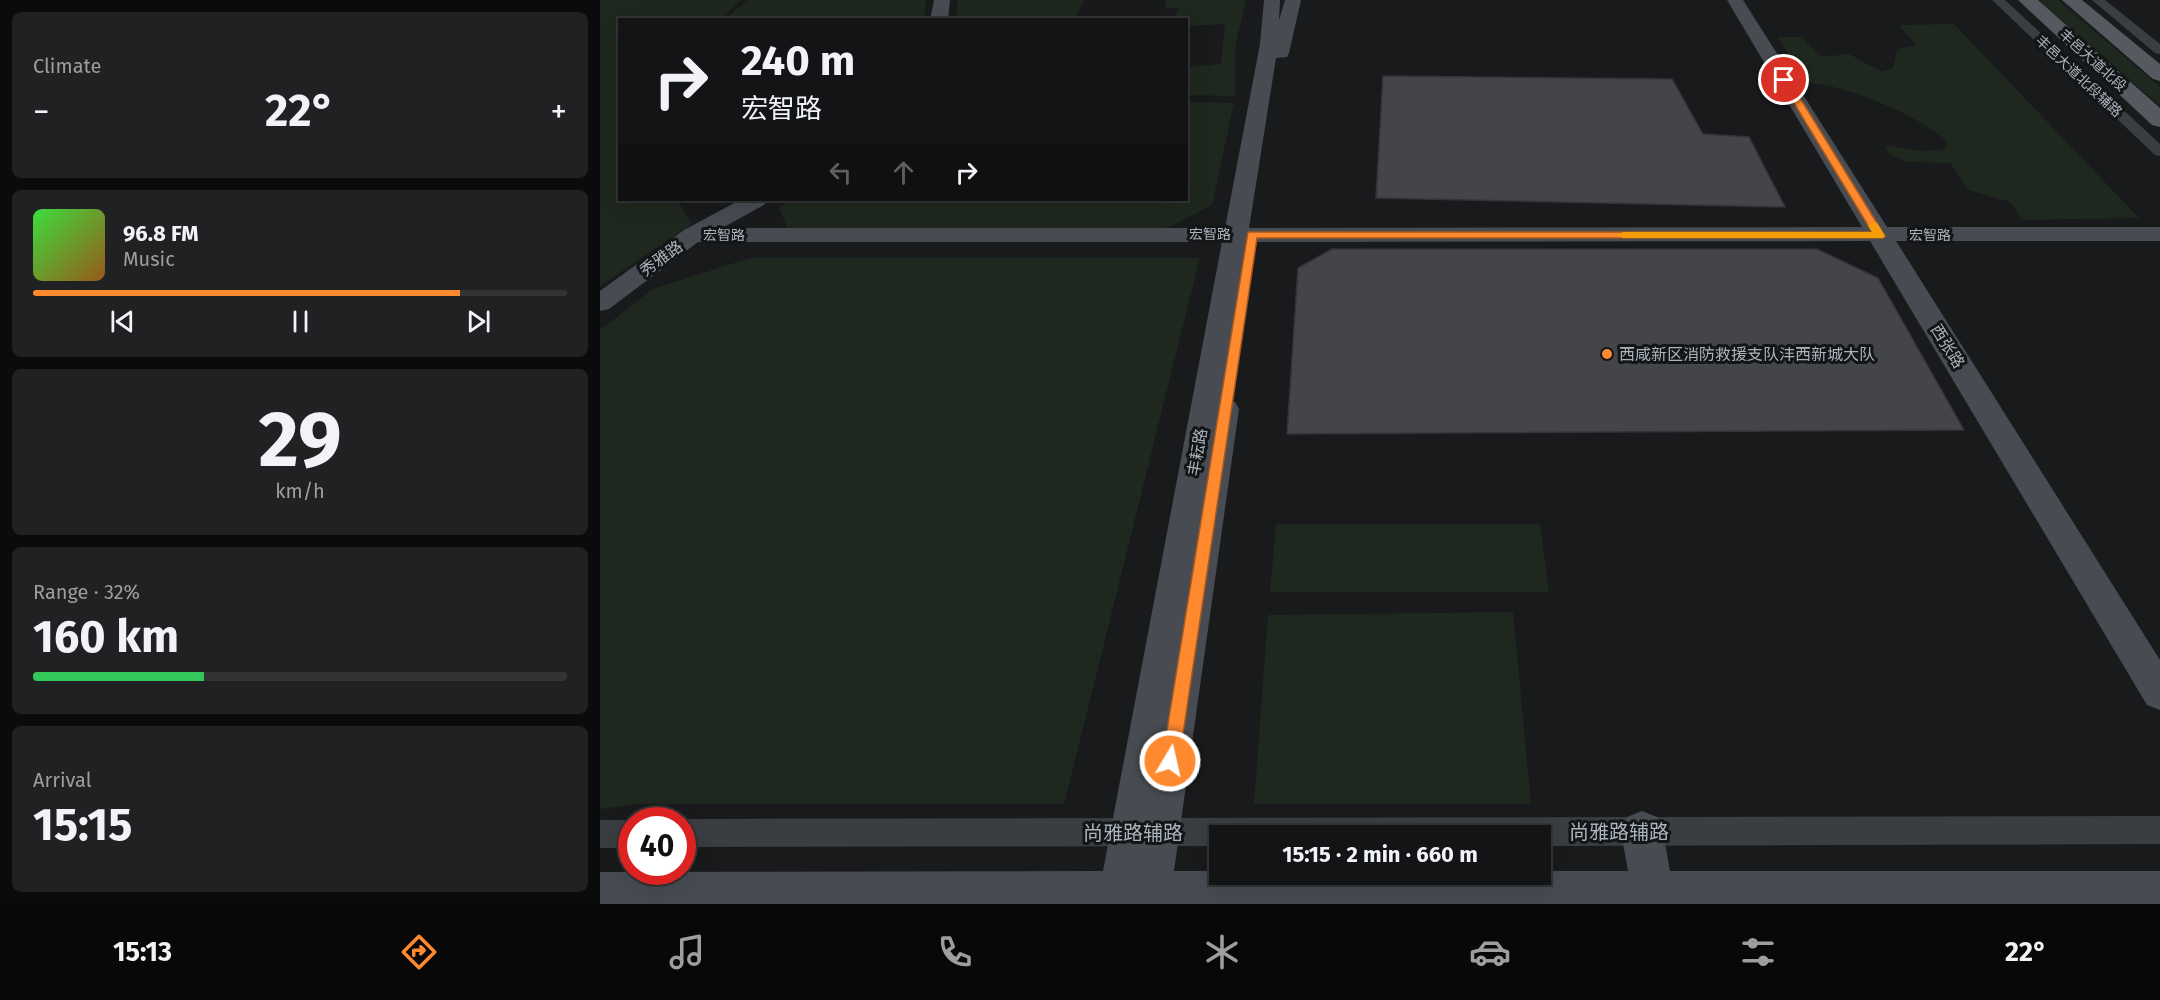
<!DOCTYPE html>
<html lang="en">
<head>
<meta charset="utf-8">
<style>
	:root { --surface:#131415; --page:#202122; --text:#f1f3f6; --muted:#9d9ea0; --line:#323334; --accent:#ff892e }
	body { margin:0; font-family:"Fira Sans","Noto Sans SC",sans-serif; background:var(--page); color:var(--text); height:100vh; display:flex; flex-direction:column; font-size:22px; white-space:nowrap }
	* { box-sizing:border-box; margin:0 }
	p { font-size:20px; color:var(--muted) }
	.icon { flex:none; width:33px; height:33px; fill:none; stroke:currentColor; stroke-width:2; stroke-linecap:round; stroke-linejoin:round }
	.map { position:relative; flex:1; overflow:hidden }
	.details { display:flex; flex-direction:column; gap:12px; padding:12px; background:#0a0b0c; width:600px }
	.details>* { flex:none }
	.guide { position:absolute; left:18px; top:18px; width:570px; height:183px; border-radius:0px; box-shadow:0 6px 24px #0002,0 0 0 2px var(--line); background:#131415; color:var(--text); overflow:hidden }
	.speed { position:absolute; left:18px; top:807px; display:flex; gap:12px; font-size:30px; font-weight:700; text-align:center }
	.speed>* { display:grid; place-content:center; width:78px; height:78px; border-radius:50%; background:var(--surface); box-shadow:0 6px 24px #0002,0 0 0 2px var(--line); line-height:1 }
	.speed .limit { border:9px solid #d22; background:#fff; color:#111 }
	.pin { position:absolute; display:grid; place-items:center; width:51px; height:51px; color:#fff; margin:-26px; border:3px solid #fff; border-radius:50%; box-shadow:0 2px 6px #0007 }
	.me { position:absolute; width:66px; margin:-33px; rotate:9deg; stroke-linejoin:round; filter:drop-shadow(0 0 4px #0008) }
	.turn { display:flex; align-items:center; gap:21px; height:126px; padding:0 24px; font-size:27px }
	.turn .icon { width:78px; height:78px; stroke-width:2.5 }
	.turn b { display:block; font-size:42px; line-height:51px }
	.lanes { display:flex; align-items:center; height:57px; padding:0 24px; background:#0003; justify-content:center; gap:30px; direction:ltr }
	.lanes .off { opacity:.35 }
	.big { font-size:45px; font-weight:700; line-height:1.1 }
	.details .tile { flex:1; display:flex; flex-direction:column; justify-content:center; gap:9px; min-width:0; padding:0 21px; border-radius:9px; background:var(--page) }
	.details .dial { align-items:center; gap:0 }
	.dial b { font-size:78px; line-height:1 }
	.song { display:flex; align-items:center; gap:18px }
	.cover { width:72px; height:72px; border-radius:9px; background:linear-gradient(135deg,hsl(120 70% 55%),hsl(30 70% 35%)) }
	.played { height:6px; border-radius:3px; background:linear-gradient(90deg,var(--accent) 80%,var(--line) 80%) }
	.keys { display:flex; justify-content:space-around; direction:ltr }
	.heat { display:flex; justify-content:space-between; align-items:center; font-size:33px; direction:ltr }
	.charge { height:9px; border-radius:4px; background:linear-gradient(90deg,#34c759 32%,var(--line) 0) }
	.trip { position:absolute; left:609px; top:825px; width:342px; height:60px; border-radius:0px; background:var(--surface); box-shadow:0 6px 24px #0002,0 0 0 2px var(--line); font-weight:700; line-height:60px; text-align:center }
	.tabs { display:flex; height:96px; justify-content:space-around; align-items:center; background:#080808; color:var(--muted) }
	.tabs .icon { width:42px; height:42px }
	.tabs .on { color:var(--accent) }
	.tabs b { font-size:27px; color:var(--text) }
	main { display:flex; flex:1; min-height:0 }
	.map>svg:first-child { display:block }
	.green { fill:#1f281e }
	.building { fill:#434549; stroke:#333438; stroke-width:1.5 }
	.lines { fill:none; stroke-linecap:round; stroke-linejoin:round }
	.street { fill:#3a3d41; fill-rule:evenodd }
	.secondary { fill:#484c52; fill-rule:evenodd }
	.primary { fill:#555a61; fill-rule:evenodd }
	.route { fill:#ff892e; stroke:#a6591e; stroke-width:1.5 }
	.slow { fill:#f59e0b }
	.poi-dot { fill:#ff892e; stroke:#141517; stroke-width:2 }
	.labels { text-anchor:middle; stroke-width:6; stroke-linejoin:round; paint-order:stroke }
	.far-street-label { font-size:14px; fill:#aab4bd; stroke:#141517 }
	.street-label { font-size:16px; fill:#aab4bd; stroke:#141517 }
	.poi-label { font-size:16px; fill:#aab4bd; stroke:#141517; text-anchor:start }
	.near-street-label { font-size:20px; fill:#aab4bd; stroke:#141517 }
</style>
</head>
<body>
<main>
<section class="details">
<div class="tile"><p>Climate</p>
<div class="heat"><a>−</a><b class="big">22°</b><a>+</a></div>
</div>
<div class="tile">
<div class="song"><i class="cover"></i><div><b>96.8 FM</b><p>Music</p></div></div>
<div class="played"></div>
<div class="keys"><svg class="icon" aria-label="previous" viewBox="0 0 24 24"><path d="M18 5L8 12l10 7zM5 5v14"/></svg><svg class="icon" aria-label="pause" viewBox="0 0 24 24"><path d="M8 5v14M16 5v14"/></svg><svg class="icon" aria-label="next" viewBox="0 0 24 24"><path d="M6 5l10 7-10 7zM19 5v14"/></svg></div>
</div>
<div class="tile dial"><b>29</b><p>km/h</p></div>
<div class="tile"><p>Range · 32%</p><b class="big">160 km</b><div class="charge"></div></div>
<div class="tile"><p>Arrival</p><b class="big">15:15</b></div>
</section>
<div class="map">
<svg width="1560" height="904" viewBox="0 0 1560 904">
	<rect width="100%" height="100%" fill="#191a1c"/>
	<g class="green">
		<polygon points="0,0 141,0 120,19 20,20 20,200 77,200 92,224 0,286"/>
		<polygon points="147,0 326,0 324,19 126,19"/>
		<polygon points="358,0 484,0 475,19 356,19"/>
		<polygon points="566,0 646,0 635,47 635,96 587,95 587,67 621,64 625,24 587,26 586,20 518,19 575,16 579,9 565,8"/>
		<polygon points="1439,0 1458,0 1560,87 1560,106"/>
		<path d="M1354,24L1539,218L1422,220L1410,202L1369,190L1350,163L1308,162L1290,155L1285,145L1319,151L1342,150L1348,143C1324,117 1242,83 1207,83L1177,37H1201L1222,57L1249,54L1282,72L1293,68L1297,49L1316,45L1299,25Z"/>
		<polygon points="587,102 634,103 612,205 559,232 189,232 179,208 191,200 586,200"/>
		<polygon points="150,258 600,258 464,804 39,804 0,809 0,330 53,289"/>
		<polygon points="676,524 940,524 949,592 670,592"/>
		<polygon points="913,612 931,804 654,804 668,615"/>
	</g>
	<g class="building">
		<polygon points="783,76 1072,79 1103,134 1149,137 1185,207 776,198"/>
		<polygon points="732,249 1217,249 1278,278 1364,430 687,434 698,268"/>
	</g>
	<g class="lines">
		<g class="street">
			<polygon points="1392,0 1405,0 1560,144 1560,156 1555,155"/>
			<polygon points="1492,0 1505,0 1560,44 1560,54 1555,53"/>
			<polygon points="1560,816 1560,844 940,846 940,836 620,836 620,846 82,847 82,820 77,820 82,819"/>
			<polygon points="0,820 34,820 32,820 32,848 0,848"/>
		</g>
		<g class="secondary">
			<polygon points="334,0 350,0 348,20 330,20"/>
			<polygon points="664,0 680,0 679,20 685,0 701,0 689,53 687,57 676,58 649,228 1262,227 1127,0 1143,0 1287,227 1560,227 1560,241 1296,241 1560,660 1560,710 1547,705 1270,241 646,242 621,400 635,402 639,409 574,871 620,871 620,874 940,874 940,871 1028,871 1021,832 1027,817 1042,811 1057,817 1063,832 1070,871 1560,871 1560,904 0,904 0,872 503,871 622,242 98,242 9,309 0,311 0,291 84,230 140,200 167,200 164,205 122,228 625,228 660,44"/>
		</g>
		<g class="primary">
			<polygon points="1418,0 1438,0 1560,108 1560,127 1552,125"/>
			<polygon points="1462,0 1482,0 1560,64 1560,81 1553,79"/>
		</g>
	</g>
	<polygon class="route" points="1181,78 1189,80 1285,236 1283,238 657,238 579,761 577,767 570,770 564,767 562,761 648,232 1272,232 1180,80"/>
	<polygon class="slow" points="1273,222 1277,223 1285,236 1283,238 1023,238 1018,235 1023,232 1272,232 1268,225"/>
	<circle class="poi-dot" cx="1007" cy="354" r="6"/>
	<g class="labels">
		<g class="far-street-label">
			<text transform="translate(1493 60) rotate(42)" y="5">丰邑大道北段</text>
			<text transform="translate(1479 76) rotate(43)" y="5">丰邑大道北段辅路</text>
			<text x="610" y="239">宏智路</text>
			<text x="124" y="240">宏智路</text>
			<text x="1330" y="240">宏智路</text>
		</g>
		<g class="street-label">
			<text transform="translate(61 258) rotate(-36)" y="6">秀雅路</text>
			<text transform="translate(1348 346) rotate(58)" y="6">西张路</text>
			<text transform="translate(597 452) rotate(-80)" y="6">丰耘路</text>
		</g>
		<g class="poi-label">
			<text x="1019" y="360">西咸新区消防救援支队沣西新城大队</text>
		</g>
		<g class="near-street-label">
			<text x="1019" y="839">尚雅路辅路</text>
			<text x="533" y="840">尚雅路辅路</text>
		</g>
	</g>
</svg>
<div class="speed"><div class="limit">40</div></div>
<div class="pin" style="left:1184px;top:80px;background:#d93025"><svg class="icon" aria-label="arrive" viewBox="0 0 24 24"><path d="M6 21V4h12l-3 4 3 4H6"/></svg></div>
<svg class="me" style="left:570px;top:761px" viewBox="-20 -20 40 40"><circle r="17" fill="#ff892e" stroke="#fff" stroke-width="3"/><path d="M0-11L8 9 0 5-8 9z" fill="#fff"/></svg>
<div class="trip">15:15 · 2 min · 660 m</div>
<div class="guide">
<div class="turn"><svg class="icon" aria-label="right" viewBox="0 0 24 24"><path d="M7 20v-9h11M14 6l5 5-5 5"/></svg><div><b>240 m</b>宏智路</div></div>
<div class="lanes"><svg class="icon off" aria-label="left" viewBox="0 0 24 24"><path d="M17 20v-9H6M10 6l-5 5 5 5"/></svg><svg class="icon off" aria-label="ahead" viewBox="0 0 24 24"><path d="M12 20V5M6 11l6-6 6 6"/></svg><svg class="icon" aria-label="right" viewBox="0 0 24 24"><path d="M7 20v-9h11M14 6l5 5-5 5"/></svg></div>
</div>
</div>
</main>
<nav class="tabs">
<b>15:13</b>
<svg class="icon on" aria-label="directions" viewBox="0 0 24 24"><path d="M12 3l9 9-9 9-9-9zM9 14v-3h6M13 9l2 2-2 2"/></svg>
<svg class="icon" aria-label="music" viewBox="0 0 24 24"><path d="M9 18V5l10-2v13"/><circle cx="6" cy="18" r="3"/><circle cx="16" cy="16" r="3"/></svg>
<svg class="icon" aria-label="phone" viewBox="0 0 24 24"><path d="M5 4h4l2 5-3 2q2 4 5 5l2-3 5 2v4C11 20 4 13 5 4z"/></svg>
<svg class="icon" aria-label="climate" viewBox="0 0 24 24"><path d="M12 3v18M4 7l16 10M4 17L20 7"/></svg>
<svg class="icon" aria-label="car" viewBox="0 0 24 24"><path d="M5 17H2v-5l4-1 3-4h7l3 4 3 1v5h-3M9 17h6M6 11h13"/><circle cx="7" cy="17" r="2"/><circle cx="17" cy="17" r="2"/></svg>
<svg class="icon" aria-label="filters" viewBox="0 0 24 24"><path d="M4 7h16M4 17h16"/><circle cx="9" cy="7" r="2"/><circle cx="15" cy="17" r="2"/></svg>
<b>22°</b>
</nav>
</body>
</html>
